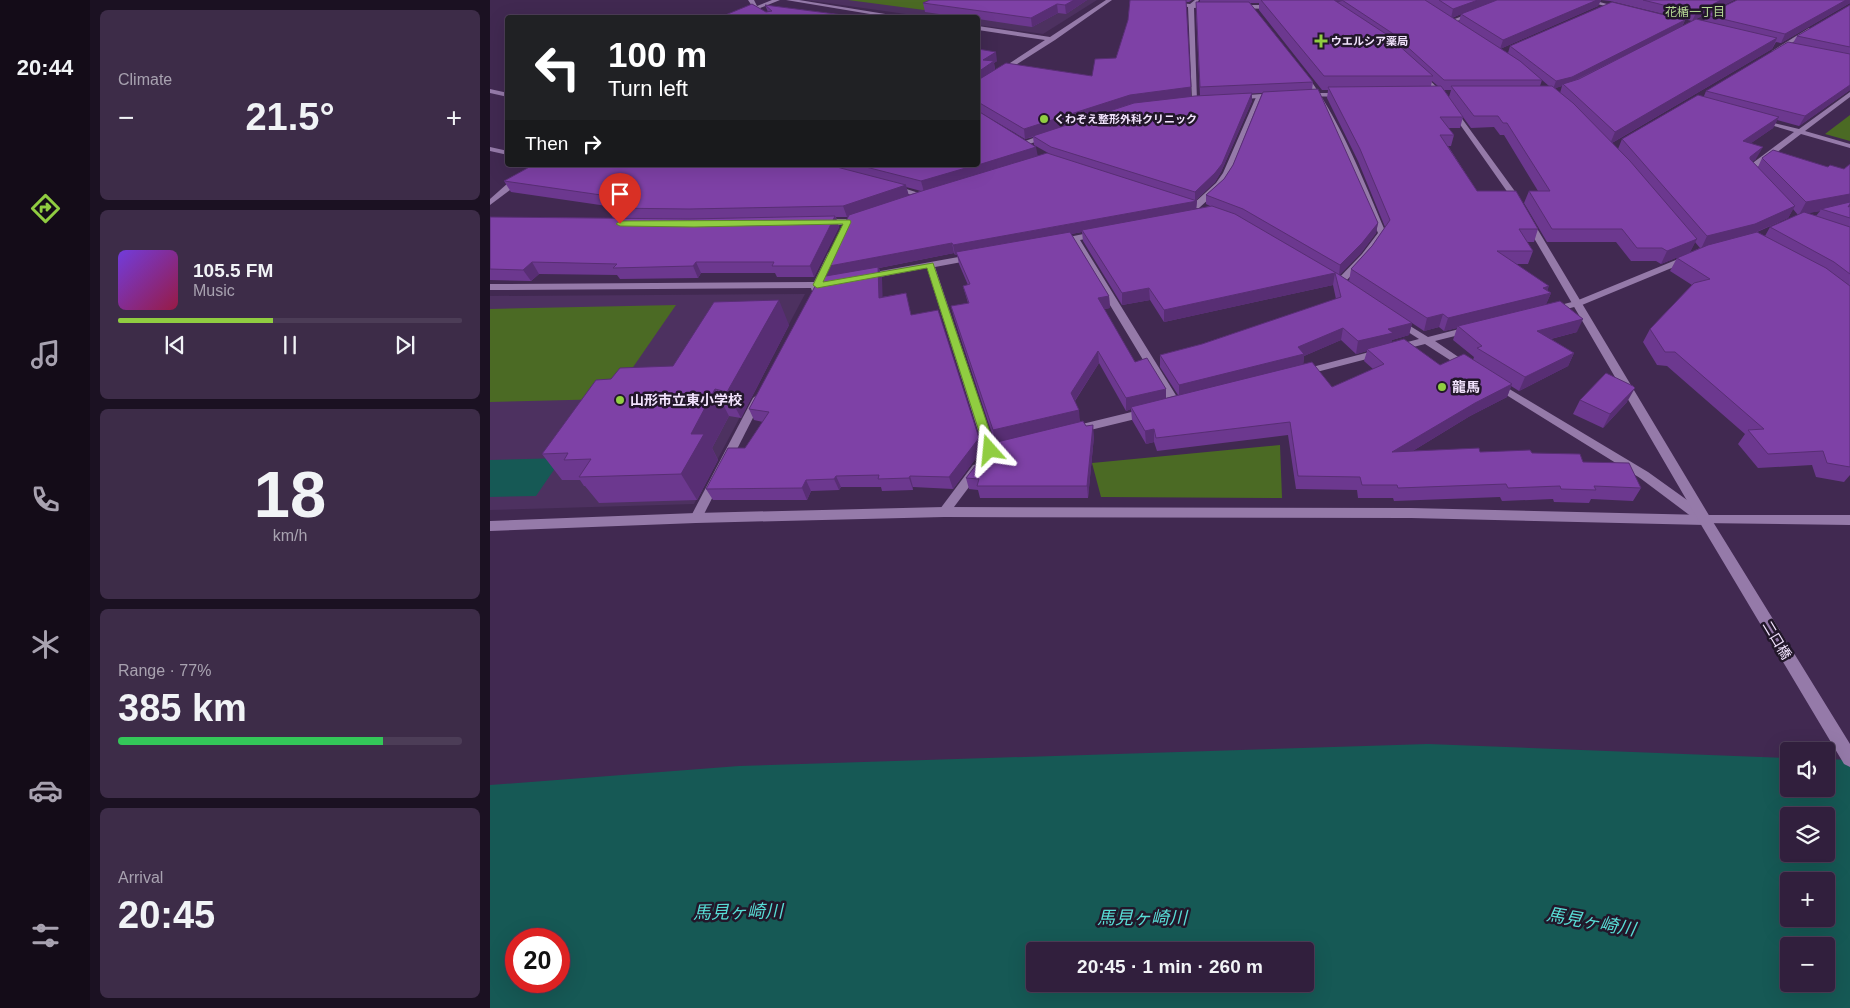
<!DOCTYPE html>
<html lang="en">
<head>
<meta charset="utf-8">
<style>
	:root { --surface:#311f3d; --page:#3d2c48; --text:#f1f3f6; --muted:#a8a2b0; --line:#4c3d57; --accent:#90cd41 }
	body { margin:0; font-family:Arial,"Noto Sans JP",sans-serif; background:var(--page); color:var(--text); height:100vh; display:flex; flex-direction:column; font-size:19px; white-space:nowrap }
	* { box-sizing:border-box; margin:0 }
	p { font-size:16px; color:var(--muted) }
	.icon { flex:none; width:28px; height:28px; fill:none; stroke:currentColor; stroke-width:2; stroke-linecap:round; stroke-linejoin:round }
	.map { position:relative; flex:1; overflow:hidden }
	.drawer { display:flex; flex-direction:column; gap:10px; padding:10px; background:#1b1122; width:400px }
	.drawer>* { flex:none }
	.hud { position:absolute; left:15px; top:15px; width:475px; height:152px; border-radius:5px; box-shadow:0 5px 20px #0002,0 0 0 1px var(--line); background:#202124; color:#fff; overflow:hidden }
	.controls { position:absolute; left:1290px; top:742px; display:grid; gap:10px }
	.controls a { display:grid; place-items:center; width:55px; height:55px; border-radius:5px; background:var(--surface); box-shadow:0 5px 20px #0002,0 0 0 1px var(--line); font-size:25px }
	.speed { position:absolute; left:15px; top:928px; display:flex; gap:10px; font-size:25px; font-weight:700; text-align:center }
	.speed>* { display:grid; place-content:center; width:65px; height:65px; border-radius:50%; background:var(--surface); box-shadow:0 5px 20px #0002,0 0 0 1px var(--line); line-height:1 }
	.speed .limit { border:8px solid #d22; background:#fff; color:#111 }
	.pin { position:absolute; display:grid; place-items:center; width:42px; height:42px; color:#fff; margin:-51px -21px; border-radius:50% 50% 50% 0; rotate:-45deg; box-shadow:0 0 5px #0007 }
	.pin .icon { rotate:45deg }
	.me { position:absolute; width:55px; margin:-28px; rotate:342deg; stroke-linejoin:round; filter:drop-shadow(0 0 4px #0008) }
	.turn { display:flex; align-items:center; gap:18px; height:105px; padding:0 20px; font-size:22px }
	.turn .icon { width:65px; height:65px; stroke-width:2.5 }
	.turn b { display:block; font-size:35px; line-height:42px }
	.then { display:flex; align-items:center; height:48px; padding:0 20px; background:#0003; gap:10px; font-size:19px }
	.big { font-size:38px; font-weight:800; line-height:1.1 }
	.drawer .card { flex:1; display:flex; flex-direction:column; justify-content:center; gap:8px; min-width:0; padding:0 18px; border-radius:8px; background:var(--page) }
	.drawer .dial { align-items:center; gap:0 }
	.dial b { font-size:65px; line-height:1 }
	.song { display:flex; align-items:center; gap:15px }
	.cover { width:60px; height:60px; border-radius:8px; background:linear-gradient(135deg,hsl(260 70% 55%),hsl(340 70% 35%)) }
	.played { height:5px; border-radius:2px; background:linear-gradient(90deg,var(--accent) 45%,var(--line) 45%) }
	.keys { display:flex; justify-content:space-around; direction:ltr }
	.heat { display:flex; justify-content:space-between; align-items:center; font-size:28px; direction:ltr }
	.charge { height:8px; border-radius:4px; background:linear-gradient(90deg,#34c759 77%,var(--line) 0) }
	.trip { position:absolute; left:536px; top:942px; width:288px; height:50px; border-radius:5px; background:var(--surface); box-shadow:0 5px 20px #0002,0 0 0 1px var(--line); font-weight:800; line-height:50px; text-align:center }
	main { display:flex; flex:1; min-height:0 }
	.tabs { display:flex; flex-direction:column; width:90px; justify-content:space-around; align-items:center; background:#140c18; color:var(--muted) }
	.tabs .icon { width:35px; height:35px }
	.tabs .selected { color:var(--accent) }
	.tabs b { font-size:22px; color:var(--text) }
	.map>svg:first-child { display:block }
	.built { fill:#4d3160 }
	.green { fill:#4b6a24 }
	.water { fill:#165955; fill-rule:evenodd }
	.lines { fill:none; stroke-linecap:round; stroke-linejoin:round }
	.lane { fill:#957aa9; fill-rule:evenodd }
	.street { fill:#957aa9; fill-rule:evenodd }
	.secondary { fill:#957aa9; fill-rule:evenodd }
	.wall { fill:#6c388f; fill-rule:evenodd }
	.shaded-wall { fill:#582e74 }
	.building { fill:#7e41a6; stroke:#582e74 }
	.route { fill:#90cd41; stroke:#5e852a }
	.poi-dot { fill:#90cd41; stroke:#22172a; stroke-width:2 }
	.labels { text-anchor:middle; stroke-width:5; stroke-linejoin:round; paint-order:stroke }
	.far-poi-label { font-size:11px; font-weight:bold; fill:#f2e3fd; stroke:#22172a; text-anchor:start }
	.far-neighbourhood-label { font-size:12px; fill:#b7da95; stroke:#22172a }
	.poi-label { font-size:14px; font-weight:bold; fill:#f2e3fd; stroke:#22172a; text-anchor:start }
	.street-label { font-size:14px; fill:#f2e3fd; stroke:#22172a }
	.near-water-label { font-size:18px; font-style:italic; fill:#58dcd5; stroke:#22172a }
</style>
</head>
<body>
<main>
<nav class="tabs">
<b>20:44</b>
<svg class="icon selected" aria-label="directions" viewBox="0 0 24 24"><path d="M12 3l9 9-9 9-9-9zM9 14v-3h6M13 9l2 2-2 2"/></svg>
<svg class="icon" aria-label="music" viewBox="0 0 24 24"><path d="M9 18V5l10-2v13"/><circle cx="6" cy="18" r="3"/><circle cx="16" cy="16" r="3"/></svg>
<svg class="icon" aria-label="phone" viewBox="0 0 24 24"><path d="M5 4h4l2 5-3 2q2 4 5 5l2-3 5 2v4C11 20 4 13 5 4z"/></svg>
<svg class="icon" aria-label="climate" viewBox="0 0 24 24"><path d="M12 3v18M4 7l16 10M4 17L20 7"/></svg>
<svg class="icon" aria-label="car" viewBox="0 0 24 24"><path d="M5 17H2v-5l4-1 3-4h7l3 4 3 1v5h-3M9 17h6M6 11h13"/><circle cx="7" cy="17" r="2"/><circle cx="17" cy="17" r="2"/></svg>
<svg class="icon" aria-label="filters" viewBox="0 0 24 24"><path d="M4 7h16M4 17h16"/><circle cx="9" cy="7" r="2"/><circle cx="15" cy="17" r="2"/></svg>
</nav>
<section class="drawer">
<div class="card"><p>Climate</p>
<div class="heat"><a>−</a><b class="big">21.5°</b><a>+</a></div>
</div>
<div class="card">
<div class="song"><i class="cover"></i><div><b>105.5 FM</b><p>Music</p></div></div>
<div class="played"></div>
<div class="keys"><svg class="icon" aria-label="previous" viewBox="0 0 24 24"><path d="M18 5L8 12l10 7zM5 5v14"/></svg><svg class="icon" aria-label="pause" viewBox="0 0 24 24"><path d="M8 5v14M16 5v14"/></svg><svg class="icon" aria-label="next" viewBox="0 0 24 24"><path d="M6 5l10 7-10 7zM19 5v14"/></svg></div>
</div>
<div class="card dial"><b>18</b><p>km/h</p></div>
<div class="card"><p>Range · 77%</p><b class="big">385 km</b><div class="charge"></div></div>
<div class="card"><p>Arrival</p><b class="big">20:45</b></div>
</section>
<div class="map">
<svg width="1360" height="1008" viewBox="0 0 1360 1008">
	<rect width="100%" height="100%" fill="#412951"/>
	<g class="built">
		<polygon points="316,0 607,0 553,34 488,25 488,18 437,17"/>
		<polygon points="315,294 204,504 0,510 0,296"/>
	</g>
	<g class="green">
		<polygon points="358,0 454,0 434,10"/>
		<polygon points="1360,115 1360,141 1335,134"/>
		<polygon points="186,305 121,399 0,402 0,309"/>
		<polygon points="790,445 792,498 611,497 602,463"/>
	</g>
	<g class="water">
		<polygon points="72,458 46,496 0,497 0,460"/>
		<path d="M938,744L1299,758V789H1336V759L1360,760V1008H0V785L249,766ZM1299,816H1336V854H1299ZM1299,881H1336V919H1299ZM26,939H69V981H26ZM1299,946H1336V984H1299ZM545,951H815V984H545Z"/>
	</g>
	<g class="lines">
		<g class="lane">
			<path d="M258,0H264L267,6L282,0H290L270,8L282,18C271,18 264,9 258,0Z"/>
			<polygon points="296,0 309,0 420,18 404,18"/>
			<polygon points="616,0 622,0 565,40 488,89 488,84 555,40 488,30 488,26 560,37"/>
			<polygon points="650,0 700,4 705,0 709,0 706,4 726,6 704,8 707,101 702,100 698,7"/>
			<polygon points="1013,0 1021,0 962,23 957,22"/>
			<polygon points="1093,0 1102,0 1136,9 1133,11"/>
			<polygon points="745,5 785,5 788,7 785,9 743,8"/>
			<polygon points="1319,28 1321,31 1287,52 1282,51"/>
			<path d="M810,71H814C851,121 872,177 896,233L878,258L853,284H847V280L872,254L888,233L844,129Z"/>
			<polygon points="0,89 18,93 18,97 0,93"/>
			<polygon points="1360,92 1360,97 1315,131 1360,144 1360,148 1311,134 1264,170 1269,176 1268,178 1262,178 1256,172 1256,168 1304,132 1267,121 1267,119 1309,129"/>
			<polygon points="767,95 772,96 741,173 732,187 709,208 703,208 703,204 726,183 733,173"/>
			<polygon points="0,147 18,151 18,155 0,151"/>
			<polygon points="398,185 404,185 438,196 434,198 398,189"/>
			<path d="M372,215H375V219C363,223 337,230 326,222L330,219H357Z"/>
			<polygon points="608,231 612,234 611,236 590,240 692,405 690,408 682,408 582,242 569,245 565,242 569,239"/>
			<polygon points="342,250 346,253 333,281 342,279 347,282 331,287 328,291 322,291 321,288 0,290 0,284 324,282 338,253"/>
			<polygon points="485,254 488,255 488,259 445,267 506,450 500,454 494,450 437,268 374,280 369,277 374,274"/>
			<polygon points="1198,255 1201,256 1201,260 1092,305 1061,313 1056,310 1058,308 1086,301"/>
			<polygon points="907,318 938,337 981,326 985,327 985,331 945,341 983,367 982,369 974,369 935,344 811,376 806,373 807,371 929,339 904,323 904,319"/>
			<polygon points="1006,381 1158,472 1218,515 1360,515 1360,525 1210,523 1150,478 1002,386 1001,384 1002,382"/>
			<polygon points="268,394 273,398 212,518 210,521 202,521 200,518 263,398"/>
			<polygon points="658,408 664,412 662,415 588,433 582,429 588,425"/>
			<polygon points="487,464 493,468 491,471 458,515 450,515 448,512 450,509 483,465"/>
		</g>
		<g class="street">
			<polygon points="787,93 789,94 789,96 745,100 742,98 745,96"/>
			<polygon points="815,93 855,93 858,95 855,97 813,96 813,94"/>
			<polygon points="557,133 564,135 534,146 527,144"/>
			<polygon points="49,165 58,165 24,187 0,205 0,199 18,183"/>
			<polygon points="454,507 921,508 1215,515 1220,517 1221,520 1220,523 1215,525 921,518 454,517 206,523 0,531 0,521 206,513"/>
		</g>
		<polygon class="secondary" points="927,72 931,72 954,94 1024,190 1220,517 1360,744 1360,767 1354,764 1210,523 1016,190 950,96 927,74"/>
	</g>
	<g class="wall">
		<polygon points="440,0 597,0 576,14 568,13 542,27 488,19 488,18 477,18 435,12 433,3"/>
		<path d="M640,0H702L699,2H696L701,87V97L762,93V101L731,172L725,182L705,201H707L706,209L720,206L716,204V195L734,179L743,165L772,93L710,96L706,10V2H710V0H1244L1202,21L1120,1L1111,0L1108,6L1010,49L1018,53L1020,46L1195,20L1192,27L1214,21L1216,15L1360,0V3L1291,43L1286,42L1282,49L1122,143L1128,149L1132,139L1214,96L1216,91L1303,43L1307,36L1360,5V90L1309,126L1287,120L1283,128L1261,143L1266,159L1262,162L1268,167L1272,158L1354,169L1360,164V475L1354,482L1326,477L1322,465L1268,468L1248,444L1255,434L1177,366L1167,365L1153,342L1160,329L1202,285L1180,271L1187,258L1210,248L1205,242L1200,252L1171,264L1166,261H1141L1126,242H1057L1034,203L1039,191H1048L1014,135H1010L1004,127L981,128L973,117L970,128H958L964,135L961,146H958L987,191L1048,229L1044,242H1037L1043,251L1038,264H1026L1061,293L1056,304L1087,332L1061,339L1084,353L1078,366L1029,391L1021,386L1017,397L980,416L921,452H990L1042,453L1093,462L1151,488L1143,501L1101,499L1099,503L1064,502L1063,499L1012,501L1010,497L904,501L903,498H868L867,490L806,489L798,435L667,451L664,442L656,444L642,420L641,409L636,411L609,363L585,401L590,422L596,426L604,436L598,498H490L488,490L479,489L476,478L505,443L464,318L461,306L478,303L473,286L478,285L469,264L467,255H465L464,253L389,268L392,278V297L416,293L421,315L492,450L463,489L423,487V490L392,491L391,487H351L349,490L321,491L317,500H223L216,489L255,448L273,422L264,420L259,409L337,276L358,217H346L349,227L324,277H287L285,273H211L208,278L130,279L127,275L49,274L41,281L0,280V217L123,218L117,208V206L21,192L14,181L43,165H488V49L507,61L504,63L505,70L602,76L626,58L638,20ZM759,3H769V10L832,90H838L837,98L868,161L895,227L882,246L861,269L859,281L849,275L871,253L886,233L888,223L822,90L823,82ZM971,14L969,22L962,18ZM1052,80L1059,86H1050ZM942,81L948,86H949H941ZM1072,86L1070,93L1065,88ZM954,90H961L959,97ZM488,111L535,139L543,137L544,145L560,154L547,156ZM416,187L431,191L418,195ZM1303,209L1308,215L1280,227L1275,236L1265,233L1298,218ZM1330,211L1326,216L1317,213ZM592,232L593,241L632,305L660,300L674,322L843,285L846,299L712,344L670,355V367L688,395L676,398L645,362L614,309L620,308L619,296L581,234ZM922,323L934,331L949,327L954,331L967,328L963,340L984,357L983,360L950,365L901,343L902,340L919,335ZM851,340L866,354L877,351L874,361L883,369L842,387L813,365L814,356Z"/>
		<polygon points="275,5 353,15 354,18 228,18 278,12"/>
		<polygon points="299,325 251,418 239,416 222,448 228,460 207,500 109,503 95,486 94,486 90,480 72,480 52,454 121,379 183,366"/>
		<polygon points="1090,400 1137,402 1113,428 1083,414"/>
	</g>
	<g class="shaded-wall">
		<polygon points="584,0 597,0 576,14 575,5"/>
		<polygon points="844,0 856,0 852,0 852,1 843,4"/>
		<polygon points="988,0 1008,0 961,18 963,9"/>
		<polygon points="1107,0 1111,0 1108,6 1010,49 1013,40"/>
		<polygon points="1231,0 1244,0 1202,21 1206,13"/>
		<polygon points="1356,0 1360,0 1360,3 1291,43 1295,34"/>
		<polygon points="567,4 568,13 542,27 541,18"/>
		<polygon points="1195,20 1192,27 1075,85 1073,84 1072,86 1063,89 1066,81"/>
		<polygon points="1287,38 1282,49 1120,144 1125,132"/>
		<polygon points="506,52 507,61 504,63 505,71 488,82 488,72 493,60"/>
		<polygon points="1360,85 1360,90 1309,126 1315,116"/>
		<polygon points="701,87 701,97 640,104 535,139 534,129 640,95"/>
		<polygon points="762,93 762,101 731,172 725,182 705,201 705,192"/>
		<polygon points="1289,117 1283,128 1247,153 1253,141"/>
		<polygon points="546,147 548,157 434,192 431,181"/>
		<polygon points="1273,147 1266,159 1254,169 1260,157"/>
		<polygon points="416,185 419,196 357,217 353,206"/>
		<polygon points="1360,194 1360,206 1331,209 1330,211 1309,215 1316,202"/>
		<polygon points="707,201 706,211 592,230 592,232 468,255 466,252 467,255 465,255 463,245"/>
		<polygon points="1305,206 1298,218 1257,236 1211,249 1217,236"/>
		<polygon points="345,216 349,227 324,277 320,266"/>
		<polygon points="888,223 886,233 871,253 849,276 850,265"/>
		<polygon points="1207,239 1200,252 1171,264 1177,251"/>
		<polygon points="462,243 464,253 389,268 392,278 393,309 389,298 338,277 334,267"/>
		<polygon points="42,262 49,274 41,281 33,270"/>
		<polygon points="206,262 211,273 208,278 203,266"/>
		<polygon points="845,273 843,285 674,322 674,310"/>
		<polygon points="1059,286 1056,295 1061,293 1055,307 968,326 967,328 954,331 958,318"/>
		<polygon points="659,288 660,300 632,305 632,293"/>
		<polygon points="619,296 620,308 608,310 608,298"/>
		<polygon points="289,300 299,325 251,418 237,392"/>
		<polygon points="953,314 949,327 934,331 937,318"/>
		<polygon points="1093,319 1087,332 1041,344 1047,331"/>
		<polygon points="922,323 919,335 902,340 900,345 877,349 877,351 866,354 868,341 898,329"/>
		<polygon points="853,328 851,340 814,356 813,367 689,397 689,385 808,347"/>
		<polygon points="608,351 609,363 582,405 581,393"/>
		<polygon points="1084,353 1078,366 1029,391 1035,377"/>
		<polygon points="1022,384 1017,397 980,416 898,466 902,452 985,403"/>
		<polygon points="1145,388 1137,402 1113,428 1120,414"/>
		<polygon points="225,389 239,416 222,448 228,460 207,500 191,474 201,434"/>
		<polygon points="676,389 676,401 641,407 641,409 636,411 636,398"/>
		<polygon points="589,410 590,422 505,443 503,430"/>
		<polygon points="603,425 604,436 598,498 597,486"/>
		<polygon points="664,429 664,442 656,444 655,431"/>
		<polygon points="489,438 492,450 463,489 459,477"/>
		<polygon points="346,476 351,487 349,490 344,479"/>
		<polygon points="420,476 423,487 423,490 419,478"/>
		<polygon points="316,480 321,491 317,500 312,488"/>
	</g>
	<g class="building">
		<polygon points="440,0 584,0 575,5 567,4 541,18 433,3"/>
		<polygon points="640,0 696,0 701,87 640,95 534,129 488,102 488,80 516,63 602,76 605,59 626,58 638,20"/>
		<polygon points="771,0 844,0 896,34 943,76 834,76"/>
		<polygon points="852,0 935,0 1030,61 1052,80 954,80 902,33"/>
		<polygon points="949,0 988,0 963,9"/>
		<polygon points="1007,0 1107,0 1013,40 971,14"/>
		<polygon points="1153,0 1231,0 1206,13"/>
		<polygon points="1247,0 1356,0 1295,34 1216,15"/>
		<polygon points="706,2 759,2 823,82 710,87"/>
		<polygon points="1122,2 1195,20 1082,77 1066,81 1020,46"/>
		<polygon points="262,4 276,12 282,11 275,5 353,15 348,18 228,18"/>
		<polygon points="1360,5 1360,47 1307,36"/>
		<polygon points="1206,19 1287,38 1125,132 1073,84 1089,79"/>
		<polygon points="1298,42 1360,54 1360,85 1315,116 1216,91"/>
		<polygon points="488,49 506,52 493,60 504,61 488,72"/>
		<polygon points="951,86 973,117 950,117 964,135 950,135 987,191 1026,191 1048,229 1029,229 1043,251 1007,251 1059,286 1053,288 1061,293 958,318 953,314 937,318 861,269 882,246 900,220 870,149 838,87"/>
		<polygon points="961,86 1062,86 1083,103 1140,161 1207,239 1177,251 1172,248 1147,248 1132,229 1062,229 1039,191 1060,191 1017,123 1013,123 1008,116 984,116"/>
		<polygon points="828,89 888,223 872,243 850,265 753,209 716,195 734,179 743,165 773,92"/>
		<polygon points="762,93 732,164 725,173 705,192 561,147 543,136 644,103 705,96"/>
		<polygon points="1208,95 1289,117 1253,141 1273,147 1260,157 1260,159 1305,206 1265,224 1217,236 1132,139"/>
		<polygon points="488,111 546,147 488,165"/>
		<polygon points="1283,150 1338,167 1340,165 1354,169 1360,164 1360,194 1316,202 1272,158"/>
		<polygon points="557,153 707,201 463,245 462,243 334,267 359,215 435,190"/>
		<polygon points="43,165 339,165 416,185 353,206 199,209 117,208 118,196 14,181"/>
		<polygon points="368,165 486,165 431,181"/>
		<polygon points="1360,202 1360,204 1358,207 1360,206 1360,218 1331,209"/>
		<polygon points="722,206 745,214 848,274 922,323 898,329 903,333 868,341 853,328 808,347 814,354 689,385 670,355 712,344 851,297 845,273 674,310 659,288 632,293 592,230"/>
		<polygon points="1314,212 1360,227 1360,274 1344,262 1280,227"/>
		<polygon points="345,216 320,266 282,266 284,262 206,262 203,266 123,268 127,264 42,262 33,270 0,269 0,217 199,219"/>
		<polygon points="580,232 619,296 608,298 645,362 657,358 676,389 636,398 608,351 581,393 589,410 503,430 461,306 479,303 473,286 480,284 466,252"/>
		<polygon points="1267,232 1336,268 1360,286 1360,467 1337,463 1333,451 1278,454 1258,430 1274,429 1185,352 1175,352 1160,329 1204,283 1220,279 1187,258 1218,245"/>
		<polygon points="388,267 389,298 416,293 421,315 448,310 489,438 459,477 420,476 419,478 388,479 389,475 346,476 344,479 316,480 312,488 216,489 238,448 255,448 279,412 259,409 330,277"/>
		<polygon points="289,300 237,392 225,389 201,434 214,434 191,474 89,477 101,459 74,460 78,453 52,454 106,380 121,379 130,368 183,366 224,302"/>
		<polygon points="1070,301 1093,319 1047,331 1084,353 1035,377 987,348 992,346 968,326"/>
		<polygon points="914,339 950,365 974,354 1022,384 985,403 902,452 989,448 990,452 1040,450 1042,453 1090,454 1093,462 1139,463 1151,488 1104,486 1106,490 1071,489 1070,486 1018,488 1016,484 908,488 907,485 872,485 870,477 808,476 800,422 666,438 664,429 655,431 641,407 822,362 842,387 894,364 877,349"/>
		<polygon points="1116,373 1143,386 1145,388 1120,414 1090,400"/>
		<polygon points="593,421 596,426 603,425 597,486 487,486 489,479 476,478 503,443"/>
	</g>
	<polygon class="route" points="360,220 361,222 333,282 443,263 506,450 504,453 497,453 495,450 437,268 327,288 323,285 353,224 204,227 130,226 126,224 130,221"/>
	<g class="poi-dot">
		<path d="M828.5 33.5h5v5h5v5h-5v5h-5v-5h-5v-5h5z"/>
		<circle cx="554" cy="119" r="5"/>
		<circle cx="952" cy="387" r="5"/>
		<circle cx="130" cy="400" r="5"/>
	</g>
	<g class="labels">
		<g class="far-poi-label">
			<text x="841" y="45">ウエルシア薬局</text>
			<text x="564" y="123">くわぞえ整形外科クリニック</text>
		</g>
		<g class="far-neighbourhood-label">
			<text x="1205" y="16">花楯一丁目</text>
		</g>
		<g class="poi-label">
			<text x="962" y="392">龍馬</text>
			<text x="140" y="405">山形市立東小学校</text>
		</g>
		<g class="street-label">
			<text transform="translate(1287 640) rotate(59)" y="5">二口橋</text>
		</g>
		<g class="near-water-label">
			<text transform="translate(248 912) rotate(-1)" y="6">馬見ヶ崎川</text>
			<text x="652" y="924">馬見ヶ崎川</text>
			<text transform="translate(1101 922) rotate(10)" y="6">馬見ヶ崎川</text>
		</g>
	</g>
</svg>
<div class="controls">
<a><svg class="icon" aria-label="sound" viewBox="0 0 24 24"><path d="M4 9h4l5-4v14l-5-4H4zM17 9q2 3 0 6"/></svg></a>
<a><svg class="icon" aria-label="layers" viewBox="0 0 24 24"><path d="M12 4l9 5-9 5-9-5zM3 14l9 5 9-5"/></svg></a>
<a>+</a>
<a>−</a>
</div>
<div class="speed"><div class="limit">20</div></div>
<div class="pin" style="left:130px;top:224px;background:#d93025"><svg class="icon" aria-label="arrive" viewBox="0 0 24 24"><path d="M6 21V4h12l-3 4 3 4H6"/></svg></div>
<svg class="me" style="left:500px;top:450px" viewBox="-20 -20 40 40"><path d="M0-17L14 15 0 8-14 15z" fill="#90cd41" stroke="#fff" stroke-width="4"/></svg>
<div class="trip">20:45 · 1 min · 260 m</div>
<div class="hud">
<div class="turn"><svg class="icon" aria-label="left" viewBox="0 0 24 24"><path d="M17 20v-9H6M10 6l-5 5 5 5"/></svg><div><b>100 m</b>Turn left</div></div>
<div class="then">Then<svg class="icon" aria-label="right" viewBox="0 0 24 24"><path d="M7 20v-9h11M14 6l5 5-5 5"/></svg></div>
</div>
</div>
</main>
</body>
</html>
